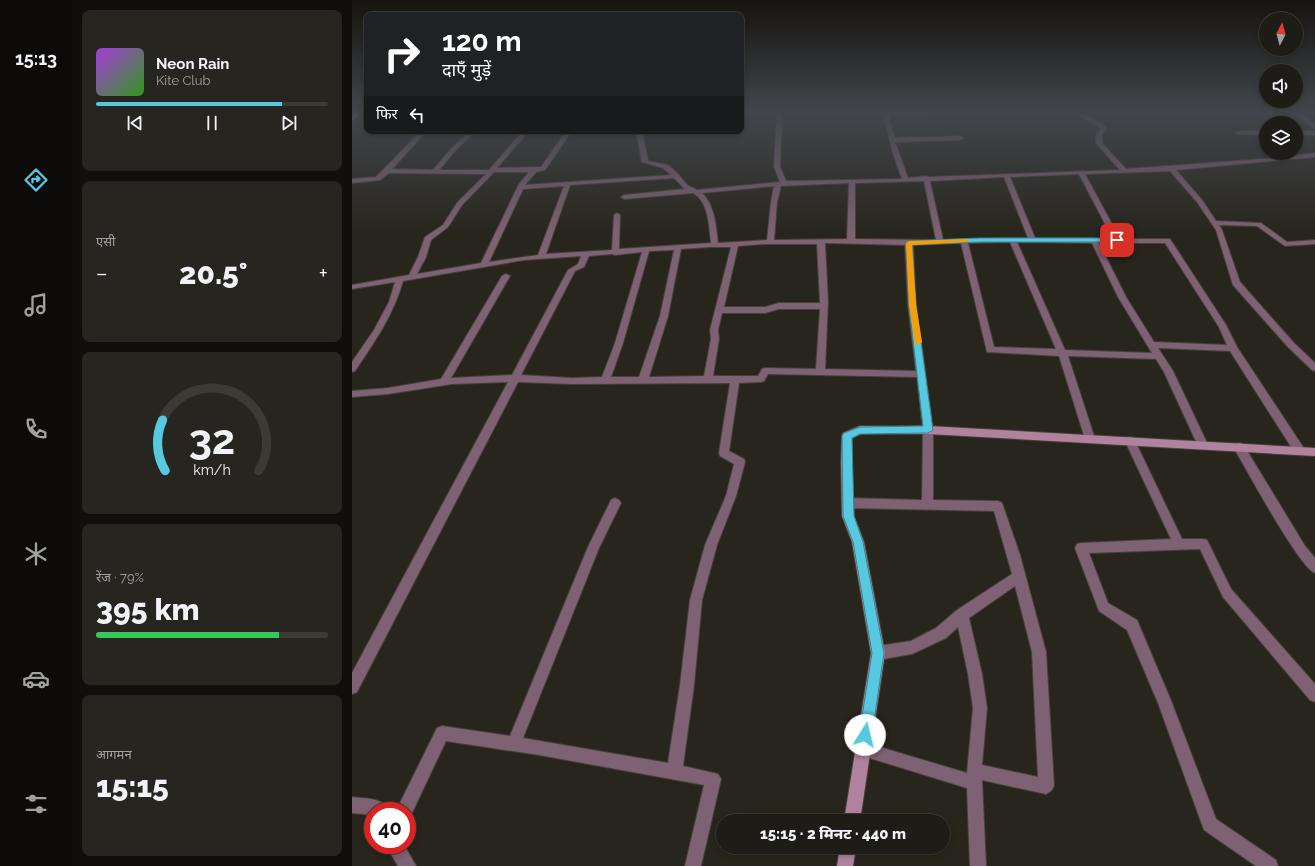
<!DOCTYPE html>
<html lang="hi">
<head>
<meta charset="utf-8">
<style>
	:root { --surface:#1e1c16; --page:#26251f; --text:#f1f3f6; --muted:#a1a1a1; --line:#3c3a35; --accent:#56c9e1 }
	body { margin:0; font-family:Raleway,"Noto Sans Devanagari",sans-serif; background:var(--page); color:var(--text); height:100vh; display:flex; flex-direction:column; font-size:15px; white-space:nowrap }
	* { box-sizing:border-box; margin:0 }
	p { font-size:13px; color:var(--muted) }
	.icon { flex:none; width:22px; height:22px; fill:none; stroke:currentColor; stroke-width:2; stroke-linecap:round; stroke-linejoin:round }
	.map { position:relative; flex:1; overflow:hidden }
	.panel { display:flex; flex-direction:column; gap:10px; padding:10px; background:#100f0c; width:280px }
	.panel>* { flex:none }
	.hud { position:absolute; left:12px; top:12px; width:380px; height:122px; border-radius:8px; box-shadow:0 2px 6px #0003,0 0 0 1px var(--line); background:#202124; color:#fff; overflow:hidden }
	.needle { width:26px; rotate:6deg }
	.fabs { position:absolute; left:907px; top:12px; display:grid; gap:8px }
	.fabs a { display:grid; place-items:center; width:44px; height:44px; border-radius:50%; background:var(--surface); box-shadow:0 2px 6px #0003,0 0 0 1px var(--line); font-size:20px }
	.speed { position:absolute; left:12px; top:802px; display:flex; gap:8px; font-size:20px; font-weight:700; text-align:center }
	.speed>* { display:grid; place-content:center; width:52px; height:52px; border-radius:50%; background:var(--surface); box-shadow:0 2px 6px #0003,0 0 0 1px var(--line); line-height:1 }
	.speed .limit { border:6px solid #d22; background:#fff; color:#111 }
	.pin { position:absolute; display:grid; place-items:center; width:34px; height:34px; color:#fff; margin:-17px; border-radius:8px; box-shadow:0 2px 6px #0006 }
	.me { position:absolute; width:44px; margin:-22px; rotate:9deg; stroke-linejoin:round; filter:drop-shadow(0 0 3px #0008) }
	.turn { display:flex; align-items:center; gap:14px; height:84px; padding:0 12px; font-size:18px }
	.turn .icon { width:52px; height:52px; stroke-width:2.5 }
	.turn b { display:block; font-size:28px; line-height:34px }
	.then { display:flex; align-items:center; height:38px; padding:0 12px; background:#0003; gap:8px; font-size:15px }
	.big { font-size:30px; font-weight:800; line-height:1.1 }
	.panel .widget { flex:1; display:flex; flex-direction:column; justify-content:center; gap:6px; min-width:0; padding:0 14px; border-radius:8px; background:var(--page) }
	.panel .dial { align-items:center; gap:0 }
	.dial svg { height:104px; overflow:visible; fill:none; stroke:var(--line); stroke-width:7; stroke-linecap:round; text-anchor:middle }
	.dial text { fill:var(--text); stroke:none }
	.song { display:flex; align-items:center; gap:12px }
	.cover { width:48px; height:48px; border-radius:6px; background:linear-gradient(135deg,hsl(280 70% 55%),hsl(110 70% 35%)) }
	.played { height:4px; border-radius:2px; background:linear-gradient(90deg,var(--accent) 80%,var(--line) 80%) }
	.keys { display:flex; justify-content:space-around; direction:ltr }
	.heat { display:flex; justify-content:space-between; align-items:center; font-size:22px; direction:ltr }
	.charge { height:6px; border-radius:3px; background:linear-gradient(90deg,#34c759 79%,var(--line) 0) }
	.trip { position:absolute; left:364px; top:814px; width:234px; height:40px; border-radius:20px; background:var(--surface); box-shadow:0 2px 6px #0003,0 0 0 1px var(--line); font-weight:800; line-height:40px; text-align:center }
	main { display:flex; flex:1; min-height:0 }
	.tab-bar { display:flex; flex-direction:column; width:72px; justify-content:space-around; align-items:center; background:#0c0b09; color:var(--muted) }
	.tab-bar .icon { width:28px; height:28px }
	.tab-bar .selected { color:var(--accent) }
	.tab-bar b { font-size:18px; color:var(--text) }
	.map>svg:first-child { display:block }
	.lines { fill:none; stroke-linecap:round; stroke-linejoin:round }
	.street-casing { stroke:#45423a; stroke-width:2 }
	.secondary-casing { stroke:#45423a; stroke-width:2 }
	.highway-casing { stroke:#45423a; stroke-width:2 }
	.street { fill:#7e6172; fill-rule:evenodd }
	.secondary { fill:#b0829e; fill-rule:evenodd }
	.highway { fill:#fbb3df; fill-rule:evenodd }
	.route { fill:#56c9e1; stroke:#388392 }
	.slow { fill:#f59e0b }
</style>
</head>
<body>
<main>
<nav class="tab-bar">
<b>15:13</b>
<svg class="icon selected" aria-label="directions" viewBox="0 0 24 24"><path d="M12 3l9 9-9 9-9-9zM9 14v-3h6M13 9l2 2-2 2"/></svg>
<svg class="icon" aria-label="music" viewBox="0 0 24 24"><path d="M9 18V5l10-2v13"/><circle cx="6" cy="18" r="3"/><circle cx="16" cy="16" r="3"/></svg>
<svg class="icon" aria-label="phone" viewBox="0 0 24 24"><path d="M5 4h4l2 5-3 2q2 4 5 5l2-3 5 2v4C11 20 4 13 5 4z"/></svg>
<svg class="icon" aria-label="climate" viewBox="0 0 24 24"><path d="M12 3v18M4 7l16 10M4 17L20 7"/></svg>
<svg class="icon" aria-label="car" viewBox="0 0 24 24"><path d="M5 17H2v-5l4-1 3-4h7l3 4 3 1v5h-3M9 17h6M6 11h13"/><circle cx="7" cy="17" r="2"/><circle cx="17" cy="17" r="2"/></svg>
<svg class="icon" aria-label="filters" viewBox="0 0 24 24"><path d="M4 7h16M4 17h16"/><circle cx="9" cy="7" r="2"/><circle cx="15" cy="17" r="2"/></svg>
</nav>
<section class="panel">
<div class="widget">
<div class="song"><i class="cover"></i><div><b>Neon Rain</b><p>Kite Club</p></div></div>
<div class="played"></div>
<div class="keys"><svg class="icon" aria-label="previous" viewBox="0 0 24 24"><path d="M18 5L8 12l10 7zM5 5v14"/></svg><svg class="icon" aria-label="pause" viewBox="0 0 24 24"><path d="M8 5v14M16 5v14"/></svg><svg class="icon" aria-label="next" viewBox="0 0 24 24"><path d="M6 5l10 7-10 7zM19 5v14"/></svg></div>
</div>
<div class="widget"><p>एसी</p>
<div class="heat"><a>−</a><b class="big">20.5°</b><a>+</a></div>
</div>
<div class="widget dial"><svg viewBox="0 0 100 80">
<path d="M14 69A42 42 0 1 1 86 69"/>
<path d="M14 69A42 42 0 0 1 12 30" stroke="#56c9e1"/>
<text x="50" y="56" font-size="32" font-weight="700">32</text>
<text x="50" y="72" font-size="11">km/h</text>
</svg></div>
<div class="widget"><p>रेंज · 79%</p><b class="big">395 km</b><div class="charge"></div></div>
<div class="widget"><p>आगमन</p><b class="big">15:15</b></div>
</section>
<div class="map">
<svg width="963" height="866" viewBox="0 0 963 866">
	<rect width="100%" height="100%" fill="#28251d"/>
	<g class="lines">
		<defs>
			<g id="street">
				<path d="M425,113H430L428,167L434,181L550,179L541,154L531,113H576L573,115H536L543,138L609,136L612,138L609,140L543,142L556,178L574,176L577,177L768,170L744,143V134L749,129C742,121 730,121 725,113C733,113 750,122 755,129L750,134V143L774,169L923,158L963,153V157L824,170L850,200L864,221L909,223L935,242L963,240V244L933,246L905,226L867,225L870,230L888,282L942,343L963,363V371L960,370L936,347L881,285L864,230L845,202L818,171L733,174L768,239H818L874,325L885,347L951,447L952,450L951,453L947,454L943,453L878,351L806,348L821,371L856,445L855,448H847L812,372L804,359L716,356L743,439L742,442H734L707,356L635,352L609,243L561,245L564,305L581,430V500L646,501L650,503L668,555L694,652L702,786L699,791L694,794L630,780L634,866H618L615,788L511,756L506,754L504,749L506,744L511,742L615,773L621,708L616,674L606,627L594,638L560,654L526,660L521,658L519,653L521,648L526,646L559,641L584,628L605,610L660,574L642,511L496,508L492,506L490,503L492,500L496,498L570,500L571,430L565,377L416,374L412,381L409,382L387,383L377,451L392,459L393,462L384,496L365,545L350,600L342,685L331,766L366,774L369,779L349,866H333L352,785L187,755L94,741L58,817L55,818V811H44L85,728L90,726L158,736L236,547L259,500L263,498L267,500L269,503L247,548L171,738L316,763L328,685L338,600L353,545L374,496L382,464L368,456L367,453L378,383L220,384L166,382L5,692L0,694V673L156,382L100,384L36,394L0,397V391L36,388L89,379L150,276L154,274L158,276L99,378L160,375L216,270L226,264L229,256L172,260L51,281C41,316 23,341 3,371L0,372V362L22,330L37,302L43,282L0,289V285L57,275L66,257L73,237L91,225L105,203L134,174L37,173L28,180L0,183V179L24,177L69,131H75L40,169L81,170L98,150L118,131H124L102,152L87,170H137L171,131H177L145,168L189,167L214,131H220L193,170L184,172L173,185L319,175L311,168L290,162L284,131H290L296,161L316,165L327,175L335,185L345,190L428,182L422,167ZM142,172H177L167,184L129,263L65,274L74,257L79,240L96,227L110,205ZM727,174L761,239L683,238L658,177ZM652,177L676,238L591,240L578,181ZM322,178L333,189L272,195L269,197L272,199L341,193C357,202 357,226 359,243L267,249L268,215L265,213L262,215L260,250L194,254L218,185ZM572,181L584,240L503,239V183ZM497,183L495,239L422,240L425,202L429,186ZM212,186L186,255L137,262L171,189ZM422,186L419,202L415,240L366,243C364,227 363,205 350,193ZM658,242L704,349L642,347L616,243ZM665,242L740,243L766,297L800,353L713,350ZM473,243L553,245L556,305L564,371L473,369L476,301ZM747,243H813L867,327L875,345L802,342L774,297ZM412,244H465L468,303H427L413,307H372L386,246ZM358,247H379L358,330L359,339L352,376L297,377L316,316L329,249ZM322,250L308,316L287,377H259L271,343L297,251ZM290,252L263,343L250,377L220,378L169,375L223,271L232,267L237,256L260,254L263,255ZM427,309H468L464,369L413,368L410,369L406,376H361L367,339L366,330L370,313H413ZM663,586L680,652L686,777L630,765L635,708L630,674L617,618Z"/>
				<polygon points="942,113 948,113 963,124 963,129"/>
				<polygon points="886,131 914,131 914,135 884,134 883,133"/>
				<rect x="944" y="131" width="19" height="4"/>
				<polygon points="778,437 782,438 783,441 830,539 851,539 855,540 879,589 963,684 963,702 958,700 871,597 848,549 737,553 756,603 785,620 820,703 864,819 924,860 926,866 904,866 852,830 806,703 775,630 747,611 723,548 725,544 729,543 819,539 773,441 774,438"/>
				<path d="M887,443L891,444L953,546L963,558V573C947,567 895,470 883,450L882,447L883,444Z"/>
				<path d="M0,797C13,799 32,797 38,811H21V815L0,813Z"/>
				<polygon points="34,845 52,845 64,866 46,866"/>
			</g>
			<g id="secondary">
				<polygon points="508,426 576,426 963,448 963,456 576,434 509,434 500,438 499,462 502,516 512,542 533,653 508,821 492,821 519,653 500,542 490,516 489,462 490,436 491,433"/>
				<polygon points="488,847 504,847 501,866 485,866"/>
			</g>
			<polygon id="highway" points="3,113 9,113 0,121 0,115"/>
		</defs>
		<use href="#street" class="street-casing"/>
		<use href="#secondary" class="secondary-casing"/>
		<use href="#highway" class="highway-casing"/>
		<use href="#street" class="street"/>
		<use href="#secondary" class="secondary"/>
		<use href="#highway" class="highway"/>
	</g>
	<linearGradient id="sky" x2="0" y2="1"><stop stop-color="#161410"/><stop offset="0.48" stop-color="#42464c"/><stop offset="1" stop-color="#42464c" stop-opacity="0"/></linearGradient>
	<rect width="963" height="234" fill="url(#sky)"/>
	<polygon class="route" points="627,238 765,238 768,240 765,242 627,242 560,245 564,305 581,430 576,433 508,434 500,438 502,516 511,542 532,653 520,735 518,740 513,742 509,740 507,735 520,653 501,542 491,516 490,436 492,433 508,427 571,426 557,305 554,243 557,241"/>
	<polygon class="slow" points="614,239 616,240 616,242 560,245 564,305 570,342 566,345 563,344 557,305 554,243 557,241"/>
</svg>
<div class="fabs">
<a><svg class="needle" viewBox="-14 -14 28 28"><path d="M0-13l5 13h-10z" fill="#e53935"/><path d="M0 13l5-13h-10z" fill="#a1a1a1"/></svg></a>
<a><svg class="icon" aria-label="sound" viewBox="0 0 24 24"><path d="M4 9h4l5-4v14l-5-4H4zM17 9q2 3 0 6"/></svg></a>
<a><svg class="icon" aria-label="layers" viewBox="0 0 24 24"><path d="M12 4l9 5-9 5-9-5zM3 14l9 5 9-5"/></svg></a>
</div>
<div class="speed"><div class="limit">40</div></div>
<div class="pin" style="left:765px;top:240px;background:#d93025"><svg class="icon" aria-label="arrive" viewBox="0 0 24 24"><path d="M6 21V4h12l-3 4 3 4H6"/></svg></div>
<svg class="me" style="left:513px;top:735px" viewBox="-20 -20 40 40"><circle r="19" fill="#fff"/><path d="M0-13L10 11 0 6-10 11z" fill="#56c9e1"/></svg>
<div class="trip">15:15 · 2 मिनट · 440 m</div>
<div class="hud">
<div class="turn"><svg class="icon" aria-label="right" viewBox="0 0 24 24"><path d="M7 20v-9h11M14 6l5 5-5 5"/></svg><div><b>120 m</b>दाएँ मुड़ें</div></div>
<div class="then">फिर<svg class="icon" aria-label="left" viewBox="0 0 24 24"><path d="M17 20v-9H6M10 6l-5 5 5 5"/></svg></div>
</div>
</div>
</main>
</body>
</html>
